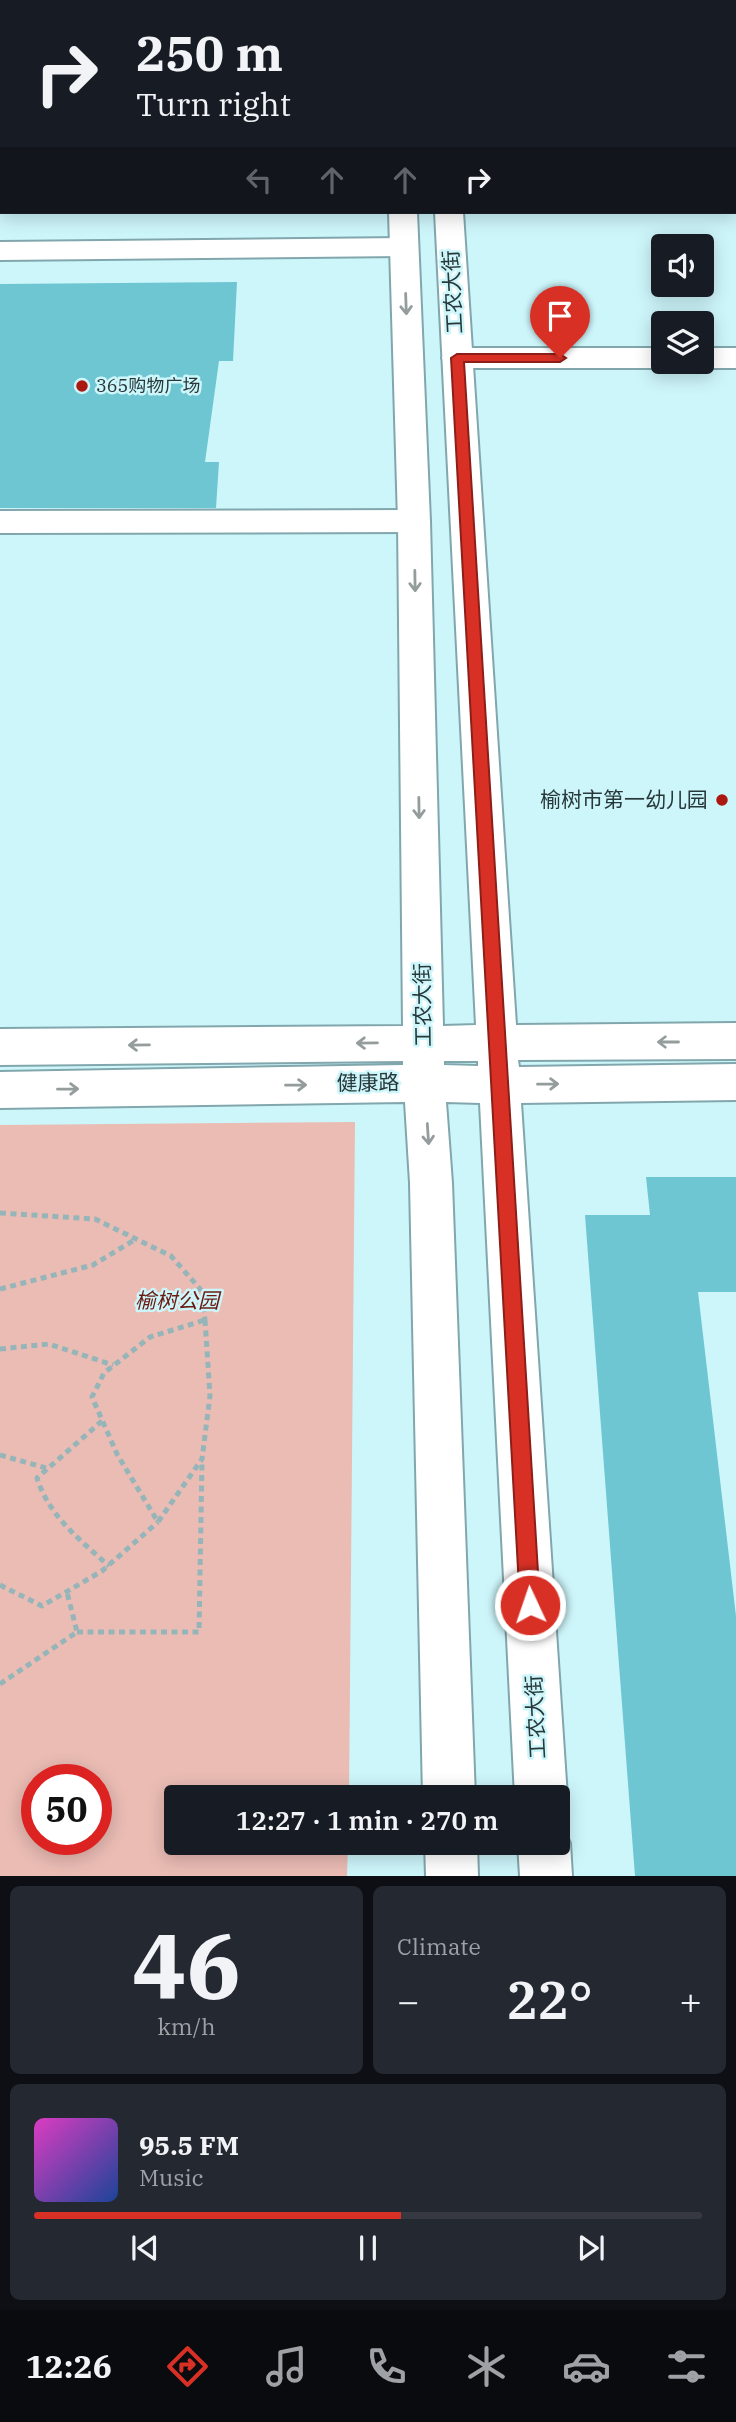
<!DOCTYPE html>
<html lang="en">
<head>
<meta charset="utf-8">
<style>
	:root { --surface:#171b24; --page:#242831; --text:#f1f3f6; --muted:#9ea1a6; --line:#363941; --accent:#d93025 }
	body { margin:0; font-family:"IBM Plex Serif","Noto Sans SC",serif; background:var(--page); color:var(--text); height:100vh; display:flex; flex-direction:column; font-size:26px; white-space:nowrap }
	* { box-sizing:border-box; margin:0 }
	p { font-size:23px; color:var(--muted) }
	.icon { flex:none; width:38px; height:38px; fill:none; stroke:currentColor; stroke-width:2; stroke-linecap:round; stroke-linejoin:round }
	.map { position:relative; height:1876px; overflow:hidden }
	.sheet { display:flex; flex-direction:column; gap:10px; padding:10px; background:#0d0f14; flex:1 }
	.sheet>* { flex:none }
	.banner { position:absolute; left:0px; top:0px; width:737px; height:214px; box-shadow:0 4px 18px #0003; background:#171b24; color:var(--text); overflow:hidden }
	.fabs { position:absolute; left:651px; top:234px; display:grid; gap:14px }
	.fabs a { display:grid; place-items:center; width:63px; height:63px; border-radius:7px; background:var(--surface); box-shadow:0 4px 18px #0003; font-size:35px }
	.speed { position:absolute; left:21px; top:1764px; display:flex; gap:14px; font-size:35px; font-weight:700; text-align:center }
	.speed>* { display:grid; place-content:center; width:91px; height:91px; border-radius:50%; background:var(--surface); box-shadow:0 4px 18px #0003; line-height:1 }
	.speed .limit { border:10px solid #d22; background:#fff; color:#111 }
	.pin { position:absolute; display:grid; place-items:center; width:60px; height:60px; color:#fff; margin:-72px -30px; border-radius:50% 50% 50% 0; rotate:-45deg; box-shadow:0 0 7px #0007 }
	.pin .icon { rotate:45deg }
	.me { position:absolute; width:77px; margin:-38px; rotate:357deg; stroke-linejoin:round; filter:drop-shadow(0 0 5px #0008) }
	.turn { display:flex; align-items:center; gap:24px; height:147px; padding:0 21px; font-size:32px }
	.turn .icon { width:91px; height:91px; stroke-width:2.5 }
	.turn b { display:block; font-size:49px; line-height:60px }
	.lanes { display:flex; align-items:center; height:66px; padding:0 21px; background:#0003; justify-content:center; gap:35px; direction:ltr }
	.lanes .off { opacity:.35 }
	.big { font-size:52px; font-weight:600; line-height:1.1 }
	.sheet .tile { flex:1; display:flex; flex-direction:column; justify-content:center; gap:10px; min-width:0; padding:0 24px; border-radius:10px; background:var(--page) }
	.sheet .dial { align-items:center; gap:0 }
	.dial b { font-size:91px; line-height:1 }
	.song { display:flex; align-items:center; gap:21px }
	.cover { width:84px; height:84px; border-radius:10px; background:linear-gradient(135deg,hsl(310 70% 55%),hsl(220 70% 35%)) }
	.played { height:7px; border-radius:4px; background:linear-gradient(90deg,var(--accent) 55%,var(--line) 55%) }
	.keys { display:flex; justify-content:space-around; direction:ltr }
	.heat { display:flex; justify-content:space-between; align-items:center; font-size:38px; direction:ltr }
	.sheet .tiles { flex:1; display:grid; gap:10px; grid-template-columns:1fr 1fr }
	.tile:last-child { grid-column:span 2 }
	.trip { position:absolute; left:164px; top:1785px; width:406px; height:70px; border-radius:7px; background:var(--surface); box-shadow:0 4px 18px #0003; font-weight:600; line-height:70px; text-align:center }
	.dock { display:flex; height:112px; justify-content:space-around; align-items:center; background:#090b0e; color:var(--muted) }
	.dock .icon { width:49px; height:49px }
	.dock .selected { color:var(--accent) }
	.dock b { font-size:32px; color:var(--text) }
	.map>svg:first-child { display:block }
	.green { fill:#eabcb4; fill-rule:evenodd }
	.building { fill:#6ec6d2 }
	.lines { fill:none; stroke-linecap:round; stroke-linejoin:round }
	.street-casing { stroke:#81a7ad; stroke-width:4 }
	.secondary-casing { stroke:#81a7ad; stroke-width:4 }
	.path { stroke:#95b5b9; stroke-width:5; stroke-dasharray:6 4.5; stroke-linecap:butt }
	.street { fill:#fff; fill-rule:evenodd }
	.secondary { fill:#fff; fill-rule:evenodd }
	.oneway { stroke:#949c9c }
	.route { fill:#d93025; stroke:#8d1f18; stroke-width:2 }
	.poi-dot { fill:#aa180f; stroke:#cdf6fb; stroke-width:2.5 }
	.labels { text-anchor:middle; stroke-width:5; stroke-linejoin:round; paint-order:stroke }
	.far-poi-label { font-size:18px; fill:#28383a; stroke:#cdf6fb; text-anchor:start }
	.street-label { font-size:21px; fill:#28383a; stroke:#cdf6fb }
	.poi-label { font-size:21px; fill:#28383a; stroke:#cdf6fb; text-anchor:end }
	.park-label { font-size:21px; font-style:italic; fill:#6b1911; stroke:#cdf6fb }
</style>
</head>
<body>
<div class="map">
<svg width="736" height="1876" viewBox="0 0 736 1876">
	<rect width="100%" height="100%" fill="#cdf6fb"/>
	<path class="green" d="M355,1122L349,1797H177V1843H348L347,1876H0V1125ZM37,1780H96V1839H37Z"/>
	<g class="building">
		<polygon points="237,282 233,361 219,361 205,462 219,462 216,508 0,508 0,284"/>
		<polygon points="646,1177 736,1177 736,1292 698,1292 736,1616 736,1876 635,1876 585,1215 650,1215"/>
	</g>
	<g class="lines">
		<defs>
			<g id="street">
				<rect x="0" y="52" width="2" height="16"/>
				<rect x="735" y="76" width="1" height="16"/>
				<rect x="735" y="130" width="1" height="16"/>
				<polygon points="404,238 414,241 418,247 414,253 404,256 0,260 0,242"/>
				<polygon points="457,348 663,348 663,362 675,362 663,368 457,368 446,365 442,358 446,351"/>
				<polygon points="702,348 736,348 736,368 702,368 691,365 690,362 702,362"/>
				<polygon points="414,510 425,513 430,521 425,529 414,532 0,533 0,511"/>
			</g>
			<g id="secondary">
				<rect x="383" y="0" width="24" height="2"/>
				<rect x="425" y="0" width="24" height="2"/>
				<path d="M389,212H417L430,521L443,1026L476,1025L435,212H463L516,1025L736,1023V1059L518,1060L519,1067L736,1064V1100L521,1103L567,1797L558,1816V1797H515L480,1103L446,1102L452,1183L475,1797H423L410,1183L405,1102L0,1108V1072L403,1065V1061L0,1065V1029L403,1026L398,521ZM444,1061H478V1066L444,1065Z"/>
				<polygon points="558,1823 562,1825 570,1843 572,1876 520,1876 518,1843 558,1843"/>
				<polygon points="425,1843 477,1843 478,1876 426,1876"/>
			</g>
		</defs>
		<use href="#street" class="street-casing"/>
		<use href="#secondary" class="secondary-casing"/>
		<g class="path">
			<polyline points="0,1213 95,1219 171,1256 201,1290 205,1320"/>
			<polyline points="0,1289 93,1265 136,1239"/>
			<polygon points="205,1320 210,1396 202,1459 158,1522 117,1454 92,1397 104,1373 150,1337"/>
			<polyline points="0,1349 49,1344 113,1365"/>
			<path d="M102,1421L37,1478C49,1516 80,1540 109,1566"/>
			<polyline points="0,1455 46,1468"/>
			<polyline points="0,1585 42,1606 102,1571 158,1522"/>
			<polyline points="77,1632 199,1632 202,1461"/>
			<polyline points="0,1684 77,1632 67,1592"/>
		</g>
		<use href="#street" class="street"/>
		<use href="#secondary" class="secondary"/>
	</g>
	<defs><path id="oneway-shaft" d="M-6 0H5M1.5-3L5.5 0L1.5 3" fill="none" stroke-width="1.6" stroke-linecap="round" stroke-linejoin="round" transform="scale(1.75)"/></defs>
	<g class="oneway">
		<use href="#oneway-shaft" transform="translate(406 304) rotate(88)"/>
		<use href="#oneway-shaft" transform="translate(415 581) rotate(89)"/>
		<use href="#oneway-shaft" transform="translate(419 808) rotate(89)"/>
		<use href="#oneway-shaft" transform="translate(668 1042) rotate(180)"/>
		<use href="#oneway-shaft" transform="translate(367 1043) rotate(179)"/>
		<use href="#oneway-shaft" transform="translate(139 1045) rotate(179)"/>
		<use href="#oneway-shaft" transform="translate(548 1084) rotate(-1)"/>
		<use href="#oneway-shaft" transform="translate(296 1085) rotate(-1)"/>
		<use href="#oneway-shaft" transform="translate(68 1089) rotate(-1)"/>
		<use href="#oneway-shaft" transform="translate(428 1134) rotate(86)"/>
	</g>
	<polygon class="route" points="457,354 560,354 566,358 560,362 464,362 540,1605 537,1613 530,1615 523,1613 520,1605 451,358"/>
	<g class="poi-dot">
		<circle cx="82" cy="386" r="7"/>
		<circle cx="722" cy="800" r="7"/>
	</g>
	<g class="labels">
		<g class="far-poi-label">
			<text x="96" y="392">365购物广场</text>
		</g>
		<g class="street-label">
			<text transform="translate(453 292) rotate(-93)" y="7">工农大街</text>
			<text transform="translate(423 1005) rotate(-91)" y="7">工农大街</text>
			<text transform="translate(368 1083) rotate(-1)" y="7">健康路</text>
			<text transform="translate(536 1717) rotate(-93)" y="7">工农大街</text>
		</g>
		<g class="poi-label">
			<text x="708" y="807">榆树市第一幼儿园</text>
		</g>
		<g class="park-label">
			<text x="177" y="1308">榆树公园</text>
		</g>
	</g>
</svg>
<div class="fabs">
<a><svg class="icon" aria-label="sound" viewBox="0 0 24 24"><path d="M4 9h4l5-4v14l-5-4H4zM17 9q2 3 0 6"/></svg></a>
<a><svg class="icon" aria-label="layers" viewBox="0 0 24 24"><path d="M12 4l9 5-9 5-9-5zM3 14l9 5 9-5"/></svg></a>
</div>
<div class="speed"><div class="limit">50</div></div>
<div class="pin" style="left:560px;top:358px;background:#d93025"><svg class="icon" aria-label="arrive" viewBox="0 0 24 24"><path d="M6 21V4h12l-3 4 3 4H6"/></svg></div>
<svg class="me" style="left:530px;top:1605px" viewBox="-20 -20 40 40"><circle r="17" fill="#d93025" stroke="#fff" stroke-width="3"/><path d="M0-11L8 9 0 5-8 9z" fill="#fff"/></svg>
<div class="trip">12:27 · 1 min · 270 m</div>
<div class="banner">
<div class="turn"><svg class="icon" aria-label="right" viewBox="0 0 24 24"><path d="M7 20v-9h11M14 6l5 5-5 5"/></svg><div><b>250 m</b>Turn right</div></div>
<div class="lanes"><svg class="icon off" aria-label="left" viewBox="0 0 24 24"><path d="M17 20v-9H6M10 6l-5 5 5 5"/></svg><svg class="icon off" aria-label="ahead" viewBox="0 0 24 24"><path d="M12 20V5M6 11l6-6 6 6"/></svg><svg class="icon off" aria-label="ahead" viewBox="0 0 24 24"><path d="M12 20V5M6 11l6-6 6 6"/></svg><svg class="icon" aria-label="right" viewBox="0 0 24 24"><path d="M7 20v-9h11M14 6l5 5-5 5"/></svg></div>
</div>
</div>
<section class="sheet">
<div class="tiles">
<div class="tile dial"><b>46</b><p>km/h</p></div>
<div class="tile"><p>Climate</p>
<div class="heat"><a>−</a><b class="big">22°</b><a>+</a></div>
</div>
<div class="tile">
<div class="song"><i class="cover"></i><div><b>95.5 FM</b><p>Music</p></div></div>
<div class="played"></div>
<div class="keys"><svg class="icon" aria-label="previous" viewBox="0 0 24 24"><path d="M18 5L8 12l10 7zM5 5v14"/></svg><svg class="icon" aria-label="pause" viewBox="0 0 24 24"><path d="M8 5v14M16 5v14"/></svg><svg class="icon" aria-label="next" viewBox="0 0 24 24"><path d="M6 5l10 7-10 7zM19 5v14"/></svg></div>
</div>
</div>
</section>
<nav class="dock">
<b>12:26</b>
<svg class="icon selected" aria-label="directions" viewBox="0 0 24 24"><path d="M12 3l9 9-9 9-9-9zM9 14v-3h6M13 9l2 2-2 2"/></svg>
<svg class="icon" aria-label="music" viewBox="0 0 24 24"><path d="M9 18V5l10-2v13"/><circle cx="6" cy="18" r="3"/><circle cx="16" cy="16" r="3"/></svg>
<svg class="icon" aria-label="phone" viewBox="0 0 24 24"><path d="M5 4h4l2 5-3 2q2 4 5 5l2-3 5 2v4C11 20 4 13 5 4z"/></svg>
<svg class="icon" aria-label="climate" viewBox="0 0 24 24"><path d="M12 3v18M4 7l16 10M4 17L20 7"/></svg>
<svg class="icon" aria-label="car" viewBox="0 0 24 24"><path d="M5 17H2v-5l4-1 3-4h7l3 4 3 1v5h-3M9 17h6M6 11h13"/><circle cx="7" cy="17" r="2"/><circle cx="17" cy="17" r="2"/></svg>
<svg class="icon" aria-label="filters" viewBox="0 0 24 24"><path d="M4 7h16M4 17h16"/><circle cx="9" cy="7" r="2"/><circle cx="15" cy="17" r="2"/></svg>
</nav>
</body>
</html>
